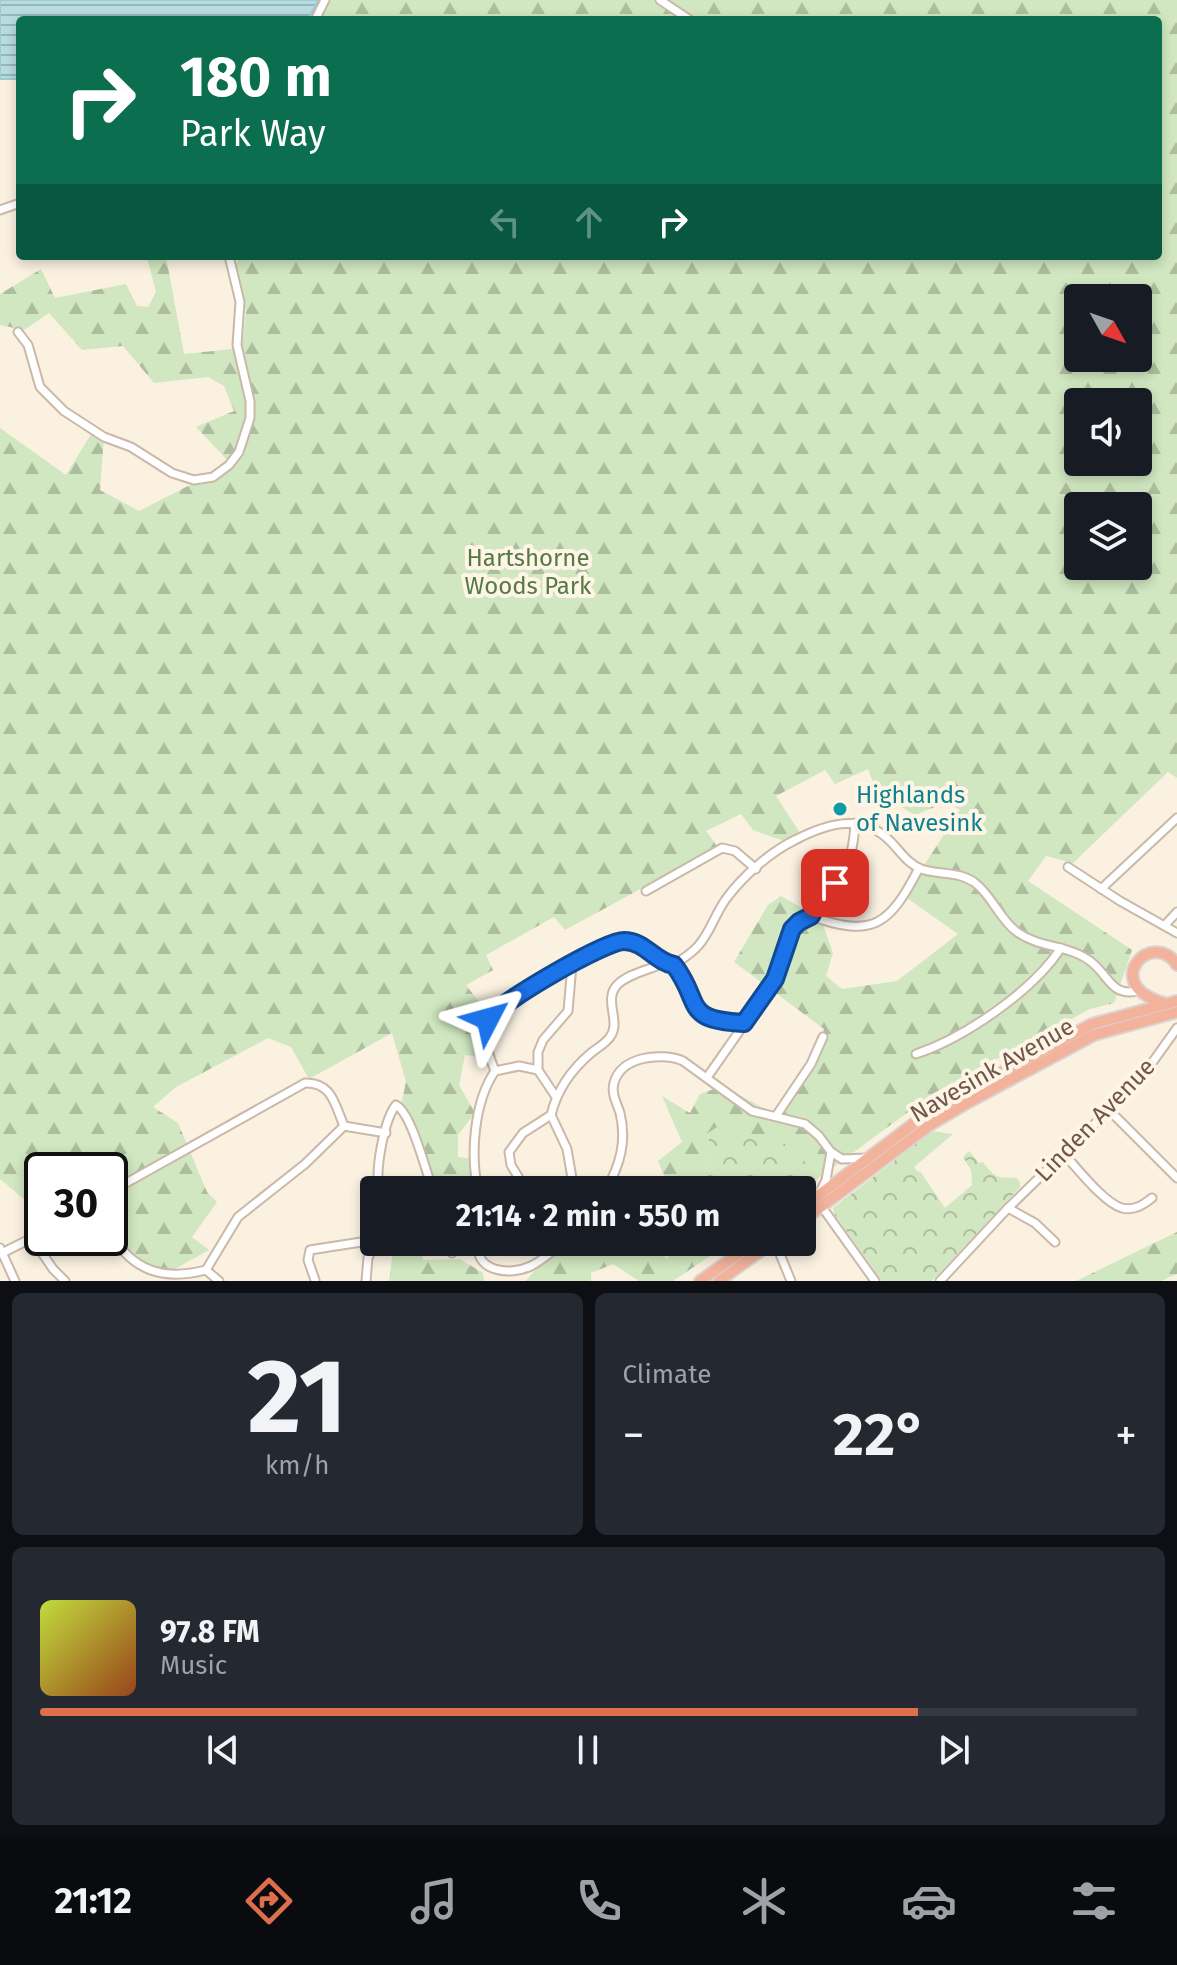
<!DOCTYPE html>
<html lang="en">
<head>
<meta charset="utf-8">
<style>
	:root { --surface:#171b24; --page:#242831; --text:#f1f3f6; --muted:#9ea1a6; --line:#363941; --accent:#de6e4c }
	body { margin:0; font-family:"Fira Sans",sans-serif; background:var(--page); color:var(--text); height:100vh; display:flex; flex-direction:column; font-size:30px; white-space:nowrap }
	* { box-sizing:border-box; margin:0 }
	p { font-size:26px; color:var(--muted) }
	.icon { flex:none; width:44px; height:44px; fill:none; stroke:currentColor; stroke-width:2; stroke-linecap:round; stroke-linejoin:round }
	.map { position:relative; height:1281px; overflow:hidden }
	.details { display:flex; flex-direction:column; gap:12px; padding:12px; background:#0d0f14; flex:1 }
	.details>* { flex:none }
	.guide { position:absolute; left:16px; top:16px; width:1146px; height:244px; border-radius:8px; box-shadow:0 4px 12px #0003; background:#0b6e4f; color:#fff; overflow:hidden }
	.needle { width:52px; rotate:130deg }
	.controls { position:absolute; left:1064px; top:284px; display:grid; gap:16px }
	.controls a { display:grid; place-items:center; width:88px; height:88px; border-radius:8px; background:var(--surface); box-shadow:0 4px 12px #0003; font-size:40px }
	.speed { position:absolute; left:24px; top:1152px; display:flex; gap:16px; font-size:40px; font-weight:700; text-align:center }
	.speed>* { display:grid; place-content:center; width:104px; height:104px; border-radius:50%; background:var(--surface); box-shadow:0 4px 12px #0003; line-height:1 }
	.speed .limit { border:4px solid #111; border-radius:12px; background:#fff; color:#111 }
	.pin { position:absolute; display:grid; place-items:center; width:68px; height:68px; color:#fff; margin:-34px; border-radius:16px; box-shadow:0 4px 12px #0006 }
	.me { position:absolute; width:88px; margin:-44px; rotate:51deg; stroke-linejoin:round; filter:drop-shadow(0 0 6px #0008) }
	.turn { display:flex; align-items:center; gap:28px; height:168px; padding:0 32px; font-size:36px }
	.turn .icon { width:104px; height:104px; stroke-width:2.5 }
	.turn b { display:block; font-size:56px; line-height:68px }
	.lanes { display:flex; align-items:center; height:76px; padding:0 32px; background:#0003; justify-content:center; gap:40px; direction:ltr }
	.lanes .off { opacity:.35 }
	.big { font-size:60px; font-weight:700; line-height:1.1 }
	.details .widget { flex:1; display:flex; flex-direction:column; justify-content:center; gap:12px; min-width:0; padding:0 28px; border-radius:12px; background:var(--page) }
	.details .dial { align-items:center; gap:0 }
	.dial b { font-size:104px; line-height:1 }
	.song { display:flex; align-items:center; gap:24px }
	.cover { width:96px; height:96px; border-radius:12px; background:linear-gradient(135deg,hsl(70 70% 55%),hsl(20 70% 35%)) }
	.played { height:8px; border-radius:4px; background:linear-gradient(90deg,var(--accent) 80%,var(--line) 80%) }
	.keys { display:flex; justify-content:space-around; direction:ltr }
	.heat { display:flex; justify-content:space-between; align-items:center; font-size:44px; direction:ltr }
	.details .tiles { flex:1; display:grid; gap:12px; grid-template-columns:1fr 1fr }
	.widget:last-child { grid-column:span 2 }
	.trip { position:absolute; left:360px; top:1176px; width:456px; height:80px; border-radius:8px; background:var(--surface); box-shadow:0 4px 12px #0003; font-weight:700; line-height:80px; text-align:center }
	.menu { display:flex; height:128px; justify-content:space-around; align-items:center; background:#090b0e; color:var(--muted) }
	.menu .icon { width:56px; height:56px }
	.menu .selected { color:var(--accent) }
	.menu b { font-size:36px; color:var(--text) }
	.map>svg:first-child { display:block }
	.forest { fill:url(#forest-firs); fill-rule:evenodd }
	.park { fill:url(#park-crowns) }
	.water { fill:url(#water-rules); stroke:#9ecbd3; stroke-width:2 }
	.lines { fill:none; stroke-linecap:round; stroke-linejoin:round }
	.minor-casing { stroke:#cab8a9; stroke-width:11 }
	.highway-casing { stroke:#dad3d0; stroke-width:14 }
	.minor { stroke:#fff; stroke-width:7 }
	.highway { stroke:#f2b29b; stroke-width:10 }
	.route-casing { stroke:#114b97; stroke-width:20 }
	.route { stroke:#1a73e8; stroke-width:14 }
	.culture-dot { fill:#0f9aa8; stroke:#fef5e6; stroke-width:3 }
	.labels { text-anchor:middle; stroke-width:8; stroke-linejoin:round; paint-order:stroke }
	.park-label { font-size:24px; fill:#547a45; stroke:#fef5e6 }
	.culture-label { font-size:24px; fill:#0d838f; stroke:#fef5e6; text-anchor:start }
	.street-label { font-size:24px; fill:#70574a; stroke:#fef5e6 }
</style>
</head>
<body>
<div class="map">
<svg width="1177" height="1281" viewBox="0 0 1177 1281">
	<defs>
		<pattern id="forest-firs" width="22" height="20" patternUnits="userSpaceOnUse" patternTransform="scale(2)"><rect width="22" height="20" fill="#d0e7c1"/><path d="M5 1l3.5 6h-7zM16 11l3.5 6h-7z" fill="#adbe9f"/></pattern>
		<pattern id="park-crowns" width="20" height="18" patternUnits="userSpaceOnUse" patternTransform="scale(2)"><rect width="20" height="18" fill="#d0e7c1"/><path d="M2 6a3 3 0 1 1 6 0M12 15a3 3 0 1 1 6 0" fill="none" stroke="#adbe9f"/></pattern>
		<pattern id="water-rules" width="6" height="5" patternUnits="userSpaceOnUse" patternTransform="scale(2)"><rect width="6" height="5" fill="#b7dce2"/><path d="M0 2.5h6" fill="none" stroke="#99b5b9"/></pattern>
	</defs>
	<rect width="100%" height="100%" fill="#faf1e1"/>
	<g class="forest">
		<path d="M318,0H1177V778L1168,772L1073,863L1046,856L1028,881L1132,950L1114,1003L1090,1009L934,1093L839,1163L809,1167L708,1133L710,1161L706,1190H670L658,1161L682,1142L662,1096L690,1113L700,1094L722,1086L773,1113L815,1062L824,1029L734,962L768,905L781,896L821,919L833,953L826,976L842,989L897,981L958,934L904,896L960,810L947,802L915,815L877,792L868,769L835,784L825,770L776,796L800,833L787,842L753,830L741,814L706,831L718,847L565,930L554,917L486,955L493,970L466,985L490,1016L492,1058L465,1055L459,1085L475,1113L458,1135V1157L475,1159L478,1190H434L401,1105L406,1082L392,1033L309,1079L291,1047L268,1038L176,1087L153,1107L178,1123L207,1192L217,1202L192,1237L209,1250L164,1275L147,1267L119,1238L79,1243L75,1238H110V1170H42V1214L0,1179V428L66,475L93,431L104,436L100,490L139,511L231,464L196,427L234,411L224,386L208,377L154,383L123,346L82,350L49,313L24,330L0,325V294L41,269L55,298L126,284L137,306L148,307L156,292L147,258L166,256L184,354L242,348L246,311L234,268L240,256H1158V20H308ZM1078,298H1138V358H1078ZM1078,402H1138V462H1078ZM1078,506H1138V566H1078Z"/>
		<polygon points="1177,1232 1177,1274 1161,1281 1076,1281"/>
		<polygon points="559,1242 650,1242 667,1259 677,1242 718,1242 722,1248 673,1281 639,1281 613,1264 591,1273 591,1281 526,1281"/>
		<polygon points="420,1243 423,1260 460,1259 483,1273 484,1281 389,1281 393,1249"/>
	</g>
	<g class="park">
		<polygon points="717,1127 793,1146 809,1167 839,1163 802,1190 706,1190 710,1161 708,1133"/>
		<path d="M933,1131L953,1134L914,1167L918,1172L920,1171L945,1208L972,1185L971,1170L963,1157L969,1151L979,1163L983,1162C996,1179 995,1177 1017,1178L1020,1182V1187L932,1281H882L835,1215L833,1208Z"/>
	</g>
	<polygon class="water" points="0,0 318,0 308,20 20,20 20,79 0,79"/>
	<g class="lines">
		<defs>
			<g id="minor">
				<polyline points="660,0 690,20"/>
				<polyline points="315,20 325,0"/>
				<polyline points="0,210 20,203"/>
				<polyline points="18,332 28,345 40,387 64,411 104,437 131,447 172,473 194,480 213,477 229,465 239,452 250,418 250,401 237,345 240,302 229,256"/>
				<polyline points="1068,867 1120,901 1177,933"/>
				<polyline points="1101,889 1177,818"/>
				<polyline points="646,891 722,848 735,851 756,869"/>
				<path d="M811,916C816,902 824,895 834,884C850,867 854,845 855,823"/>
				<polyline points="1165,925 1177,912"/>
				<path d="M674,965C682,959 691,954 698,946C710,933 715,914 726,899C742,877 770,852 795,840C826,824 862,812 890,841C900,851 907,863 921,869C938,875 958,871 974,882C992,895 999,919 1017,932C1039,948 1069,945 1090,961C1109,975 1111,997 1138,991"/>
				<path d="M916,1054C964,1038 1033,991 1061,948"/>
				<path d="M495,1071C489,1056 480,1032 490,1017C499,1002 607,940 625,941C645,941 655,962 674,965C702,1002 684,1020 744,1023"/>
				<path d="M708,1076L771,986L792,929L799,922L811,916C874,939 890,924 919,868"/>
				<polyline points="556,1097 538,1070 538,1052 543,1040 568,1011 572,965"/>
				<polyline points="1110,1111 1177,1178"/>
				<path d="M551,1115C557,1090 572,1069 591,1053C597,1048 605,1044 610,1037C622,1021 602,1000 618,984C630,973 649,970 664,963"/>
				<polyline points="551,1115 567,1149 574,1190"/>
				<polyline points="776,1116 811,1064 823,1037"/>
				<path d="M1064,1154C1077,1168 1104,1203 1122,1208C1134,1211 1143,1205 1152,1198"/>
				<path d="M380,1190C374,1173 384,1120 396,1105C412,1114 425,1170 433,1190"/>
				<path d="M478,1190C470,1154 474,1102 495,1071L519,1066L538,1070"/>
				<polyline points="526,1190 511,1165 509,1152 523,1133 551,1115"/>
				<path d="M606,1190C620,1165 627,1141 620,1113C617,1103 611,1094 614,1083C621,1056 662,1052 683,1061L752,1111L805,1124L819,1136L831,1152L842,1159L867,1158"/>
				<path d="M110,1192L305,1083C332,1082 335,1105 344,1126L386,1133"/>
				<polyline points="820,1192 826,1180 831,1152"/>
				<polyline points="822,1207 875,1281"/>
				<polyline points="1008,1208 1035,1223 1055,1242"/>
				<path d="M110,1232C132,1271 163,1281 206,1270L238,1217L305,1164L344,1126"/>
				<polyline points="449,1242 452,1253"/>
				<path d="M479,1242C473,1272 510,1276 531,1266C543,1260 553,1251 563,1242"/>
				<polyline points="540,1242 547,1255"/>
				<polyline points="775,1242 791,1281"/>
				<polyline points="0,1248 15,1281"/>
				<polyline points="2,1253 28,1240 34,1241 53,1269 65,1281"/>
				<polyline points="206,1270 219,1281"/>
				<polyline points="315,1280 308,1260 310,1250 374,1240"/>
				<polyline points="366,1281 368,1258 376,1242"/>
				<polyline points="940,1281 1008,1208 1139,1081 1177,1028"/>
			</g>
			<g id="highway">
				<path d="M1164,1003C1098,984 1153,927 1177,965"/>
				<polyline points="802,1208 921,1118 958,1096 1092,1024 1177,1001"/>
				<polyline points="802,1221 930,1125 967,1103 1094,1035 1177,1012"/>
				<polyline points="700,1281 755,1242"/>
				<polyline points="719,1281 773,1242"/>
			</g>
		</defs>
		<use href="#minor" class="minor-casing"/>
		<use href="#highway" class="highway-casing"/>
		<use href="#minor" class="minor"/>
		<use href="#highway" class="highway"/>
	</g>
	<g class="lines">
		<defs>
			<path id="route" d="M488,1019C500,1002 605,941 624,941C645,941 655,962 674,965C703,1003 681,1020 744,1023L775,979L792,929L799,922L811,916L820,898L835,883"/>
		</defs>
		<use href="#route" class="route-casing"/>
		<use href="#route" class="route"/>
	</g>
	<circle class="culture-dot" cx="840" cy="809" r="8"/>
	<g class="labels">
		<g class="park-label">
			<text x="528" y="566">Hartshorne<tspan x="528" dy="28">Woods Park</tspan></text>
		</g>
		<g class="culture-label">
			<text x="856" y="803">Highlands<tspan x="856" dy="28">of Navesink</tspan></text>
		</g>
		<g class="street-label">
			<text transform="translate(992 1070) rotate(-30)" y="8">Navesink Avenue</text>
			<text transform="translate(1095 1120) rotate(-46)" y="8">Linden Avenue</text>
		</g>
	</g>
</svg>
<div class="controls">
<a><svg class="needle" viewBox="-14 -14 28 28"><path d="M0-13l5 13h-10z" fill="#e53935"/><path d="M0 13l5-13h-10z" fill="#9ea1a6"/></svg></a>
<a><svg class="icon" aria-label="sound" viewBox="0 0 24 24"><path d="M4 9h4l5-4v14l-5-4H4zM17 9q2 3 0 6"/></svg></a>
<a><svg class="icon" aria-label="layers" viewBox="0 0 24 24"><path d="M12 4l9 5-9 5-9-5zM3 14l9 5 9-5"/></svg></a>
</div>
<div class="speed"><div class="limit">30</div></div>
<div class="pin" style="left:835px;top:883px;background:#d93025"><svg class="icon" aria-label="arrive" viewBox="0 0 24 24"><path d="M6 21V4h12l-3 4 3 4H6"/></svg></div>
<svg class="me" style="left:488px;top:1019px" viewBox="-20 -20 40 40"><path d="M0-17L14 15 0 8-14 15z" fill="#1a73e8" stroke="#fff" stroke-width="4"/></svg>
<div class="trip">21:14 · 2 min · 550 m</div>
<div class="guide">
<div class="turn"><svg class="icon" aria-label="right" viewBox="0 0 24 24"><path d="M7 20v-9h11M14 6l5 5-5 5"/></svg><div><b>180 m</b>Park Way</div></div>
<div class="lanes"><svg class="icon off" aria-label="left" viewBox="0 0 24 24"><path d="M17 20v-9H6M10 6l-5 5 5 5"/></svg><svg class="icon off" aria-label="ahead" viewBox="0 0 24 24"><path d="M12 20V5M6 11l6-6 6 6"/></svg><svg class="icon" aria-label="right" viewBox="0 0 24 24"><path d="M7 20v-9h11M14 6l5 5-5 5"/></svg></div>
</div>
</div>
<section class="details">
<div class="tiles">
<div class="widget dial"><b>21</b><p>km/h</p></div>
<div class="widget"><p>Climate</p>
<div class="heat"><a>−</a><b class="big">22°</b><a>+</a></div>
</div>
<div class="widget">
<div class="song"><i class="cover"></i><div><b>97.8 FM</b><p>Music</p></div></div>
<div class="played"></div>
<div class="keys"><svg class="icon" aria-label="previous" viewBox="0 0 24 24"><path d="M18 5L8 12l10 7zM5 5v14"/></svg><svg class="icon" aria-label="pause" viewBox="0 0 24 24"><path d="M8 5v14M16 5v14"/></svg><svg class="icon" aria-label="next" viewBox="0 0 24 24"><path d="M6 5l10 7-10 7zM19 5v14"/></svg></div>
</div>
</div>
</section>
<nav class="menu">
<b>21:12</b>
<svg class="icon selected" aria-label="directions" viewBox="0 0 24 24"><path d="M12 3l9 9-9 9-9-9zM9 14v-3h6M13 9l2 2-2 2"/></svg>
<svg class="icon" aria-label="music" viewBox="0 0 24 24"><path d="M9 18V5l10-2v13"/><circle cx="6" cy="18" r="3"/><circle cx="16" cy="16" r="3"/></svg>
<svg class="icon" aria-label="phone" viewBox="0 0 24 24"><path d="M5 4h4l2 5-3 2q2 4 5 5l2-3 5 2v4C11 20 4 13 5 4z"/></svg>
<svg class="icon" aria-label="climate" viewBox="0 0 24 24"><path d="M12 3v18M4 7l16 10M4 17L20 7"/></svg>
<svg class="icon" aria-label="car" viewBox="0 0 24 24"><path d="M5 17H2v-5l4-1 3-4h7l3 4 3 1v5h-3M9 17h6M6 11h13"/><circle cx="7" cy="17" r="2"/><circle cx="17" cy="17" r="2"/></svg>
<svg class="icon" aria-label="filters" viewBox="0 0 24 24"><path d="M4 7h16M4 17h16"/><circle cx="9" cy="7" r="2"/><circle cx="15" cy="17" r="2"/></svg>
</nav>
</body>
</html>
